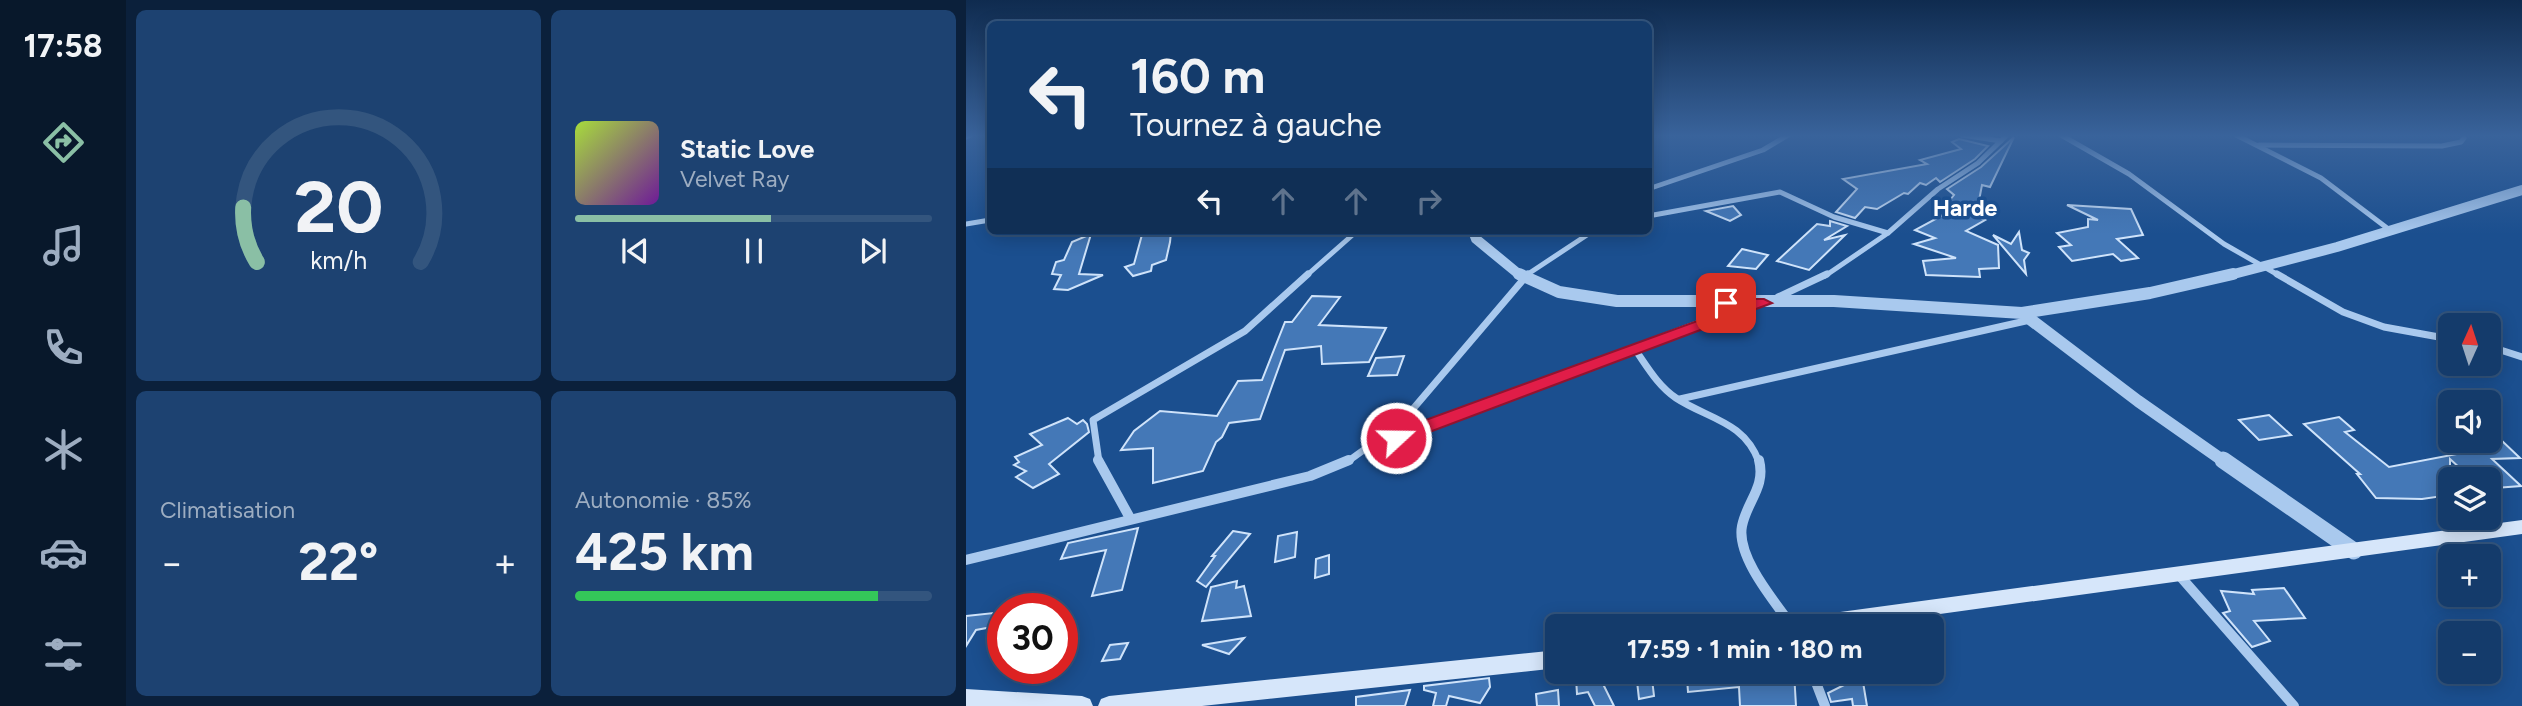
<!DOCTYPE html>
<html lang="fr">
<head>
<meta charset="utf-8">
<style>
	:root { --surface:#143b6b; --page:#1d4271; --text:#f1f3f6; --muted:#9dadc1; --line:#33557e; --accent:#8abfa5 }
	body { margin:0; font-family:Figtree,sans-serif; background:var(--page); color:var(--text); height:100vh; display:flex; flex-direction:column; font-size:26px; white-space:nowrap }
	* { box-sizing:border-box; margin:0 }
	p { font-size:23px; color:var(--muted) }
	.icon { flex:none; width:38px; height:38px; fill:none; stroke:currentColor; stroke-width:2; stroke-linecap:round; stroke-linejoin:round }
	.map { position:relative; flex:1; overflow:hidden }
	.sheet { display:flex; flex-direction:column; gap:10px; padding:10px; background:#0b203b; width:840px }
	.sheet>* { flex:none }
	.banner { position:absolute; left:21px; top:21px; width:665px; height:214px; border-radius:10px; box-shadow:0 4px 18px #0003,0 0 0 2px var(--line); background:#143b6b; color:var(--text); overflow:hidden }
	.needle { width:46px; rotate:3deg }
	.controls { position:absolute; left:1472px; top:313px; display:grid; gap:14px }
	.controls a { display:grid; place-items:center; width:63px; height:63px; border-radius:10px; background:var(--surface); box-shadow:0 4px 18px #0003,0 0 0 2px var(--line); font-size:35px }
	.speed { position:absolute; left:21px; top:593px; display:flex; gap:14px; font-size:35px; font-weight:700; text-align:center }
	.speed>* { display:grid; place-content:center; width:91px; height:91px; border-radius:50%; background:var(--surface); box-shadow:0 4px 18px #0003,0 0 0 2px var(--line); line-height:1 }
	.speed .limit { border:10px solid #d22; background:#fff; color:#111 }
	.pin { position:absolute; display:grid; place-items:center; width:60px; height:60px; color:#fff; margin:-30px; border-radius:14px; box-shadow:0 4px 10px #0006 }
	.me { position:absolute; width:77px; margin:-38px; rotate:69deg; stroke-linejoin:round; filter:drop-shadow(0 0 5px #0008) }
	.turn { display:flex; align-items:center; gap:24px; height:147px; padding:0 28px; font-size:32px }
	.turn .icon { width:91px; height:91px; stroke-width:2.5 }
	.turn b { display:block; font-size:49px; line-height:60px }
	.lanes { display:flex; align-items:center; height:66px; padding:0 28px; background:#0003; justify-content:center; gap:35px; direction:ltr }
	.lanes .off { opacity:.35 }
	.big { font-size:52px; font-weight:700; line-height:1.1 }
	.sheet .card { flex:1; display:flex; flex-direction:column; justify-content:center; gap:10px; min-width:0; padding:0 24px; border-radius:10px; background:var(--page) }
	.sheet .dial { align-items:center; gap:0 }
	.dial svg { height:182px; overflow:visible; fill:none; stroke:var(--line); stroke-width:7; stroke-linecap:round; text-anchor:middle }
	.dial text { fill:var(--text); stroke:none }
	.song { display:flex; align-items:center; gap:21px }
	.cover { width:84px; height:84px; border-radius:10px; background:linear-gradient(135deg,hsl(80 70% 55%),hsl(280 70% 35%)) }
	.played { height:7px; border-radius:4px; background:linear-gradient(90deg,var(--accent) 55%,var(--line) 55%) }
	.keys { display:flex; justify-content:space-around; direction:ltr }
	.heat { display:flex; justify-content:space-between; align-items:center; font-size:38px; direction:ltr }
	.charge { height:10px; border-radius:5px; background:linear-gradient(90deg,#34c759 85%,var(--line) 0) }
	.sheet .tiles { flex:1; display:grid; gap:10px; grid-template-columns:repeat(2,1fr) }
	.trip { position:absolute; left:579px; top:614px; width:399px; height:70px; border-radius:10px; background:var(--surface); box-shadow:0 4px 18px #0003,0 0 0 2px var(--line); font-weight:700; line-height:70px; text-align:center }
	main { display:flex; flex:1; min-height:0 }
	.tabs { display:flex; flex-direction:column; width:126px; justify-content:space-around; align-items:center; background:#08182b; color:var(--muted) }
	.tabs .icon { width:49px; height:49px }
	.tabs .active { color:var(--accent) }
	.tabs b { font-size:32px; color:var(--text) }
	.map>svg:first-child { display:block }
	.building { fill:#4478b7; stroke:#cfe3fa; stroke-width:2 }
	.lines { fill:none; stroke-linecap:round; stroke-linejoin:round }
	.minor-far2 { stroke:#a9c9ee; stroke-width:5 }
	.minor-far1 { stroke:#a9c9ee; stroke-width:7 }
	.minor { stroke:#a9c9ee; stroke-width:10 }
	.tertiary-far2 { stroke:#a9c9ee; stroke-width:10 }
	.tertiary-far1 { stroke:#a9c9ee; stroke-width:12 }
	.tertiary { stroke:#a9c9ee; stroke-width:17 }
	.secondary { fill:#d6e6fa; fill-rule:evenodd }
	.route { fill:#e11d48; stroke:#92132f; stroke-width:2 }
	.labels { text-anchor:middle; stroke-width:7; stroke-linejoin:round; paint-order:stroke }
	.far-district-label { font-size:23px; font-weight:bold; fill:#fff; stroke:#1b4f8f }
</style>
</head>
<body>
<main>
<nav class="tabs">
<b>17:58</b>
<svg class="icon active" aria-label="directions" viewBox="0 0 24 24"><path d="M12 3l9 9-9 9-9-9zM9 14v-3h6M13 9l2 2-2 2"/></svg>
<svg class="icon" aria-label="music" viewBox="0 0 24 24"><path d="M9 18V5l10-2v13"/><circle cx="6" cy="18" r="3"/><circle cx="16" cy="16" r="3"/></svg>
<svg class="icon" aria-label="phone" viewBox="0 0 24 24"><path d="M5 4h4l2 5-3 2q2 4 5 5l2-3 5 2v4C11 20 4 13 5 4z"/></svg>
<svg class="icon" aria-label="climate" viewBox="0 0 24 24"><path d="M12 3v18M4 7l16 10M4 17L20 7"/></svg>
<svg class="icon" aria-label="car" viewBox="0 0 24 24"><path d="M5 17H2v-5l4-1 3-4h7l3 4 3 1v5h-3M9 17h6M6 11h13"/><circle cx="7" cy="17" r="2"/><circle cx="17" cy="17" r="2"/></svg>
<svg class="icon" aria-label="filters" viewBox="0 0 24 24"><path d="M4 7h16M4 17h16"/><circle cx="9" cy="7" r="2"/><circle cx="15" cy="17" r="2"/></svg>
</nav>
<section class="sheet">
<div class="tiles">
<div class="card dial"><svg viewBox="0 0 100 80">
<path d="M14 69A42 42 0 1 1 86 69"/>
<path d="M14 69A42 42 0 0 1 8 45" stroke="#8abfa5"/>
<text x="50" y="56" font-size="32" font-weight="700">20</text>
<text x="50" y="72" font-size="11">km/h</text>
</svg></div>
<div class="card">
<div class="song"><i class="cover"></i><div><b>Static Love</b><p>Velvet Ray</p></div></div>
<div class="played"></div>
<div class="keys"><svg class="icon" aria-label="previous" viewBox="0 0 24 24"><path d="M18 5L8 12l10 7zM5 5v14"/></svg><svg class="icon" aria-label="pause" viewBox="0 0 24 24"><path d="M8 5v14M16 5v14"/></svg><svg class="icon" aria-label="next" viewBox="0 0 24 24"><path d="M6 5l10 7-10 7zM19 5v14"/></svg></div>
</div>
<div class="card"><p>Climatisation</p>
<div class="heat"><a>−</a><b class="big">22°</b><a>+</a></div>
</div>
<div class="card"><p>Autonomie · 85%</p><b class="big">425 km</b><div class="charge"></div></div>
</div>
</section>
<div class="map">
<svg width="1556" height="706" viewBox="0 0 1556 706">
	<rect width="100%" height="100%" fill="#1b4f8f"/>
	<g class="building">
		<polygon points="1048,137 1024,187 1016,185 1010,216 1019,220 1000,231 1032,245 1033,268 1013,269 1014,277 960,275 957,261 990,258 948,244 969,238 949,230 990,208 980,205 988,195 981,189 1015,167"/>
		<polygon points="993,139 1022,146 1009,159 974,182 970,178 960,185 954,183 942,194 938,193 911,209 899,207 889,218 870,212 891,189 877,179 961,164 954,160 995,149 986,142"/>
		<polygon points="1101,205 1165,209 1177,235 1151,239 1172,258 1155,261 1147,254 1106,261 1093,247 1105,245 1091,233 1122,227 1122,219 1132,220"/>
		<polygon points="767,206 775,215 764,221 740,211"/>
		<polygon points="864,221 881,226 858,240 879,235 843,270 811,261 851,224 864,226"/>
		<polygon points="177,231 205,232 204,242 200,260 186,265 185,271 167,276 159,267 168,264"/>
		<polygon points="1053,232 1056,250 1063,253 1058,260 1060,274 1027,235 1045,244"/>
		<polygon points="125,234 113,274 137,275 102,290 88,289 95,275 86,274 90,262 98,260 106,242"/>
		<polygon points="776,249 802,255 790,269 762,266"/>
		<polygon points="346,296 374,297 353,325 420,328 403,362 356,364 355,346 319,350 294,419 263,423 256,437 250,442 237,471 187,483 187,448 155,450 168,431 194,411 251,416 272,381 296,380 319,322 326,322"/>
		<polygon points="438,356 431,375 402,376 410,358"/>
		<polygon points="1303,415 1325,435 1293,440 1273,420"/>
		<polygon points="1373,417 1388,430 1379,432 1423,467 1491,454 1483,448 1532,437 1554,458 1526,459 1555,486 1529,488 1522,480 1507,480 1484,459 1484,495 1456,499 1410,498 1391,474 1394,474 1338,424"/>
		<polygon points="102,418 111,424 117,420 121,424 123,432 83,464 93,474 67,488 50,477 60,471 48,465 53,462 49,457 76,445 64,434"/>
		<polygon points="172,528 156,590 126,596 140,550 95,559 102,543"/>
		<polygon points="267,531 284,534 240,587 231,581 249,556 246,556"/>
		<polygon points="331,532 329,557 309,562 312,536"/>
		<polygon points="363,555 363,574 349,578 350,559"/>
		<polygon points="271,581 270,588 278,586 285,616 236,621 245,587"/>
		<polygon points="1318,588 1339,618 1288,621 1304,641 1286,647 1257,613 1264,611 1255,591 1288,594 1286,590"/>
		<polygon points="37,612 37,625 10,630 0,646 0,616"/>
		<polygon points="278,638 263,654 236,645"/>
		<polygon points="162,643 154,659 136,661 144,645"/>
		<polygon points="760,672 828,672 830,706 774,706 773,687 722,692 721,678 760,677"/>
		<polygon points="632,674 648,706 629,706 622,692 611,694 610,678"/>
		<polygon points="896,676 901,706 887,706 886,699 865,702 862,693"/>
		<polygon points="523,678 524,687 514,703 483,696 480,706 467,706 470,693 458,690 458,686"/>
		<polygon points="686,679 688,696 673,699 671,681"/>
		<polygon points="444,690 439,706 390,706 390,697"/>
		<polygon points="592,690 593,706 571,706 570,694"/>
	</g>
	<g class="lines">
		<g class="minor-far2">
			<polyline points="996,135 1035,141"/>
			<polyline points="1095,135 1163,174 1258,244 1314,276"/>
			<polyline points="1270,135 1355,178 1425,231"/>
			<polyline points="0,137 5,135"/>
			<polyline points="1293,145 1476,146 1495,142 1498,138"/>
			<polyline points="682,189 797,150 822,135"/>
			<polyline points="682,216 814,192 868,217 922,233"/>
			<polyline points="0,224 24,220"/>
			<polyline points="340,276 391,231"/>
			<polyline points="559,276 627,231"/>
			<polyline points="859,276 922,233 972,189 1012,163 1041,135"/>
		</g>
		<g class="minor-far1">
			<polyline points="1311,274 1377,312 1418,327 1484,339"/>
			<polyline points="812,297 861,274"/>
			<polyline points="1522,346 1556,357"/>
			<path d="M668,348C681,366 691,385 710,398C742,419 778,421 793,462"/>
			<polyline points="714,399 1064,320"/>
			<polyline points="412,445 736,322 791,305"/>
			<polyline points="133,462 127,420 279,331 342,274"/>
			<polyline points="381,462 435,423 562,274"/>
		</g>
		<g class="minor">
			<polyline points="132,460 164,518"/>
			<path d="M793,460C800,487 781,501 776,526C770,557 809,602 826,626"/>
			<polyline points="0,560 344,476 383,460"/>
			<polyline points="1213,575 1328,706"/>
			<polyline points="846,672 859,706"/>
		</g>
		<g class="tertiary-far2">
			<polyline points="507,231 510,239 555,276"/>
			<polyline points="1260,276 1371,247 1556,190"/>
		</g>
		<g class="tertiary-far1">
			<polyline points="553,274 593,292 651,301 868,301 1056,313 1172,401 1259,462"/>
			<polyline points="1056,313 1184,293 1267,274"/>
		</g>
		<polyline class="tertiary" points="1257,460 1388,551"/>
		<g class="secondary">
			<polygon points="1556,520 1556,534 887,626 820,626 823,620 830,618"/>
			<polygon points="592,650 592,668 236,706 132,706 135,699 143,696"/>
			<polygon points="0,689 116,696 124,699 127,706 0,706"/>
		</g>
	</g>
	<linearGradient id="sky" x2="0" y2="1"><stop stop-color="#0f2b4f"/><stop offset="0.58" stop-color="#39639b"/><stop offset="1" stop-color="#39639b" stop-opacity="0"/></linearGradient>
	<rect width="1556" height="234" fill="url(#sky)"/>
	<polygon class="route" points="760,299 798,299 806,303 437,442 424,442 421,438 424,433 767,308 754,306 754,300"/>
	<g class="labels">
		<g class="far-district-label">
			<text x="999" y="216">Harde</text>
		</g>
	</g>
</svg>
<div class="controls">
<a><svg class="needle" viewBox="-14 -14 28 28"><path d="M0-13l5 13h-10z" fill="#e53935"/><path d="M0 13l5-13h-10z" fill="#9dadc1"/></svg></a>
<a><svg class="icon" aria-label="sound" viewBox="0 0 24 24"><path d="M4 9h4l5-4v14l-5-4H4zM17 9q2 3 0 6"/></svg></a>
<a><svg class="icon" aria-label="layers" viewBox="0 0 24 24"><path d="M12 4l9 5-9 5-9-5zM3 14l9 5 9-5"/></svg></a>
<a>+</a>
<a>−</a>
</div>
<div class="speed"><div class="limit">30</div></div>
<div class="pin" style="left:760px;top:303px;background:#d93025"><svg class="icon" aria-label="arrive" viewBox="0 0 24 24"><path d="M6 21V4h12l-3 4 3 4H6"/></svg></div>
<svg class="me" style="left:430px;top:438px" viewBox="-20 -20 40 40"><circle r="17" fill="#e11d48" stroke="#fff" stroke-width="3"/><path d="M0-11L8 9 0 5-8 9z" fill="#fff"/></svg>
<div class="trip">17:59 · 1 min · 180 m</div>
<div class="banner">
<div class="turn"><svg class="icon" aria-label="left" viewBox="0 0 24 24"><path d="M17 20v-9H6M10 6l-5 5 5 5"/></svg><div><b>160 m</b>Tournez à gauche</div></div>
<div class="lanes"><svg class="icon" aria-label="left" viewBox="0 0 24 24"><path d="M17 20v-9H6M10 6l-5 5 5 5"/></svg><svg class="icon off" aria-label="ahead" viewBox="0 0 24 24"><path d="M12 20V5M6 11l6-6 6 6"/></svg><svg class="icon off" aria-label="ahead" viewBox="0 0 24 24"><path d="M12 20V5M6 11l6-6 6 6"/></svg><svg class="icon off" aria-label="right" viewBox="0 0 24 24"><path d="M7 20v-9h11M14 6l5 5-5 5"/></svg></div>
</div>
</div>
</main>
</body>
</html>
